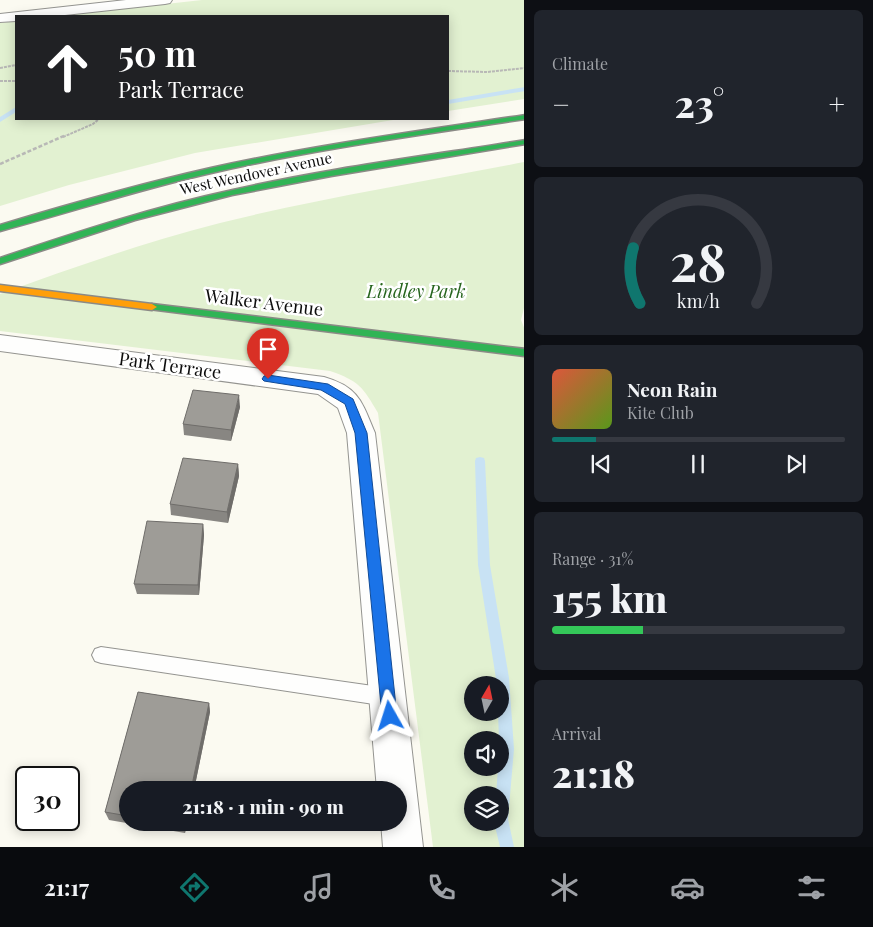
<!DOCTYPE html>
<html lang="en">
<head>
<meta charset="utf-8">
<style>
	:root { --surface:#171b24; --page:#20242c; --text:#f1f3f6; --muted:#9ea1a6; --line:#363941; --accent:#0f766e }
	body { margin:0; font-family:"Playfair Display",serif; background:var(--page); color:var(--text); height:100vh; display:flex; flex-direction:column; font-size:19px; white-space:nowrap }
	* { box-sizing:border-box; margin:0 }
	p { font-size:16px; color:var(--muted) }
	.icon { flex:none; width:28px; height:28px; fill:none; stroke:currentColor; stroke-width:2; stroke-linecap:round; stroke-linejoin:round }
	.map { position:relative; flex:1; overflow:hidden }
	.panel { display:flex; flex-direction:column; gap:10px; padding:10px; background:#0d0f14; width:349px }
	.panel>* { flex:none }
	.guide { position:absolute; left:15px; top:15px; width:434px; height:105px; border-radius:0px; box-shadow:0 2px 12px #0003; background:#202124; color:#fff; overflow:hidden }
	.needle { width:32px; rotate:9deg }
	.tools { position:absolute; left:464px; top:676px; display:grid; gap:10px }
	.tools a { display:grid; place-items:center; width:45px; height:45px; border-radius:50%; background:var(--surface); box-shadow:0 2px 12px #0003; font-size:25px }
	.speed { position:absolute; left:15px; top:766px; display:flex; gap:10px; font-size:25px; font-weight:700; text-align:center }
	.speed>* { display:grid; place-content:center; width:65px; height:65px; border-radius:50%; background:var(--surface); box-shadow:0 2px 12px #0003; line-height:1 }
	.speed .limit { border:2px solid #111; border-radius:8px; background:#fff; color:#111 }
	.pin { position:absolute; display:grid; place-items:center; width:42px; height:42px; color:#fff; margin:-51px -21px; border-radius:50% 50% 50% 0; rotate:-45deg; box-shadow:0 0 5px #0007 }
	.pin .icon { rotate:45deg }
	.me { position:absolute; width:55px; margin:-28px; rotate:354deg; stroke-linejoin:round; filter:drop-shadow(0 0 4px #0008) }
	.turn { display:flex; align-items:center; gap:18px; height:105px; padding:0 20px; font-size:22px }
	.turn .icon { width:65px; height:65px; stroke-width:2.5 }
	.turn b { display:block; font-size:35px; line-height:42px }
	.big { font-size:38px; font-weight:800; line-height:1.1 }
	.panel .card { flex:1; display:flex; flex-direction:column; justify-content:center; gap:8px; min-width:0; padding:0 18px; border-radius:8px; background:var(--page) }
	.panel .dial { align-items:center; gap:0 }
	.dial svg { height:130px; overflow:visible; fill:none; stroke:var(--line); stroke-width:7; stroke-linecap:round; text-anchor:middle }
	.dial text { fill:var(--text); stroke:none }
	.song { display:flex; align-items:center; gap:15px }
	.cover { width:60px; height:60px; border-radius:8px; background:linear-gradient(135deg,hsl(10 70% 55%),hsl(90 70% 35%)) }
	.played { height:5px; border-radius:2px; background:linear-gradient(90deg,var(--accent) 15%,var(--line) 15%) }
	.keys { display:flex; justify-content:space-around; direction:ltr }
	.heat { display:flex; justify-content:space-between; align-items:center; font-size:28px; direction:ltr }
	.charge { height:8px; border-radius:4px; background:linear-gradient(90deg,#34c759 31%,var(--line) 0) }
	.trip { position:absolute; left:119px; top:781px; width:288px; height:50px; border-radius:25px; background:var(--surface); box-shadow:0 2px 12px #0003; font-weight:800; line-height:50px; text-align:center }
	.menu { display:flex; height:80px; justify-content:space-around; align-items:center; background:#090b0e; color:var(--muted) }
	.menu .icon { width:35px; height:35px }
	.menu .active { color:var(--accent) }
	.menu b { font-size:22px; color:var(--text) }
	main { display:flex; flex:1; min-height:0 }
	.map>svg:first-child { display:block }
	.green { fill:#e2f1d1; fill-rule:evenodd }
	.lines { fill:none; stroke-linecap:round; stroke-linejoin:round }
	.stream { fill:#c8e2f4; fill-rule:evenodd }
	.lane-casing { stroke:#949490; stroke-width:2 }
	.street-casing { stroke:#949490; stroke-width:2 }
	.fast-casing { stroke:#8b8a86; stroke-width:3 }
	.slow-casing { stroke:#8b8a86; stroke-width:3 }
	.path-far1 { stroke:#b8b8b6; stroke-width:2; stroke-dasharray:3 1; stroke-linecap:butt }
	.path { stroke:#b8b8b6; stroke-width:2.5; stroke-dasharray:4 2; stroke-linecap:butt }
	.lane { fill:#fefefd; fill-rule:evenodd }
	.street { fill:#fefefd; fill-rule:evenodd }
	.fast { fill:#30b455; fill-rule:evenodd }
	.slow { fill:#ff9f0a; fill-rule:evenodd }
	.wall { fill:#888682 }
	.shaded-wall { fill:#6f6d6a }
	.building { fill:#9e9c97; stroke:#6f6d6a }
	.route { fill:#1a73e8; stroke:#114b97 }
	.labels { text-anchor:middle; stroke-width:5; stroke-linejoin:round; paint-order:stroke }
	.far-street-label { font-size:15px; fill:#0d0d0d; stroke:#fff }
	.park-label { font-size:18px; font-style:italic; fill:#27651e; stroke:#fff }
	.street-label { font-size:18px; fill:#0d0d0d; stroke:#fff }
</style>
</head>
<body>
<main>
<div class="map">
<svg width="525" height="847" viewBox="0 0 525 847">
	<rect width="100%" height="100%" fill="#fbfaf1"/>
	<g class="green">
		<polygon points="202,0 524,0 524,99 448,111 448,16 58,16"/>
		<polygon points="16,21 16,119 399,119 195,153 69,185 0,206 0,23"/>
		<path d="M524,162L525,304L521,320L525,330L524,847H433L378,413C363,387 359,381 330,371L0,331V294C72,268 145,242 220,223C320,198 423,182 524,162ZM472,685H500V712H472ZM472,740H500V768H472ZM472,795H500V822H472Z"/>
	</g>
	<g class="lines">
		<g class="stream">
			<polygon points="525,87 525,91 448,104 448,100"/>
			<polygon points="16,107 16,112 0,122 0,117"/>
			<polygon points="480,457 484,458 485,461 490,565 509,678 514,749 508,819 514,847 500,847 494,822 500,822 500,795 496,795 498,768 500,768 498,712 500,712 500,685 497,685 478,565 475,461 476,458"/>
		</g>
		<defs>
			<polygon id="lane" points="101,647 387,688 393,691 396,697 393,703 387,706 101,663 95,661 92,655 95,649"/>
			<g id="street">
				<polygon points="126,0 172,0 170,3 165,4 56,16 16,16 16,21 0,22 0,14"/>
				<path d="M0,335L324,377C359,387 362,402 375,433L423,847H383L381,822H398V790H377L347,433L338,408L318,394L0,351Z"/>
			</g>
			<g id="fast">
				<path d="M525,115V119C420,135 315,149 211,173C140,189 71,212 0,231V225C70,204 140,184 211,168C315,145 420,131 525,115Z"/>
				<path d="M525,140V144L331,176L232,195L135,220L0,264V258C77,232 154,207 233,190C329,168 427,156 525,140Z"/>
				<polygon points="152,304 525,349 525,356 149,309 147,307 149,305"/>
			</g>
			<polygon id="slow" points="0,285 152,304 157,307 152,310 0,291"/>
		</defs>
		<use href="#lane" class="lane-casing"/>
		<use href="#street" class="street-casing"/>
		<use href="#fast" class="fast-casing"/>
		<use href="#slow" class="slow-casing"/>
		<g class="path-far1">
			<polyline points="0,68 16,65"/>
			<polyline points="448,71 487,72 525,68"/>
			<polyline points="0,81 16,81"/>
			<polyline points="99,119 105,119"/>
			<polyline points="63,137 93,124 99,119"/>
		</g>
		<polyline class="path" points="0,164 66,135"/>
		<use href="#lane" class="lane"/>
		<use href="#street" class="street"/>
		<use href="#fast" class="fast"/>
		<use href="#slow" class="slow"/>
	</g>
	<g class="wall">
		<polygon points="240,407 231,441 184,435 183,424"/>
		<polygon points="238,464 239,476 228,523 171,515 170,504"/>
		<polygon points="203,524 204,535 199,595 137,594 134,584"/>
		<polygon points="138,692 209,703 210,712 194,790 128,790 128,822 187,822 185,833 109,820 105,812"/>
	</g>
	<g class="shaded-wall">
		<polygon points="239,395 240,407 231,441 231,430"/>
		<polygon points="238,464 239,476 228,523 227,512"/>
		<polygon points="203,524 204,535 199,595 198,585"/>
		<polygon points="209,703 210,712 194,790 191,790"/>
		<polygon points="184,822 187,822 185,833 183,826"/>
	</g>
	<g class="building">
		<polygon points="193,390 239,395 231,430 183,424"/>
		<polygon points="183,458 238,464 227,512 170,504"/>
		<polygon points="147,521 203,524 198,585 134,584"/>
		<polygon points="138,692 209,703 191,790 128,790 128,816 105,812"/>
		<polygon points="165,822 184,822 183,826"/>
	</g>
	<polygon class="route" points="268,375 328,384 353,399 367,433 397,716 395,721 390,723 384,721 382,716 355,433 345,404 321,390 264,381 262,379 264,376"/>
	<g class="labels">
		<g class="far-street-label">
			<text transform="translate(256 174) rotate(-12)" y="5">West Wendover Avenue</text>
		</g>
		<g class="park-label">
			<text x="416" y="298">Lindley Park</text>
		</g>
		<g class="street-label">
			<text transform="translate(264 303) rotate(7)" y="6">Walker Avenue</text>
			<text transform="translate(170 366) rotate(8)" y="6">Park Terrace</text>
		</g>
	</g>
</svg>
<div class="tools">
<a><svg class="needle" viewBox="-14 -14 28 28"><path d="M0-13l5 13h-10z" fill="#e53935"/><path d="M0 13l5-13h-10z" fill="#9ea1a6"/></svg></a>
<a><svg class="icon" aria-label="sound" viewBox="0 0 24 24"><path d="M4 9h4l5-4v14l-5-4H4zM17 9q2 3 0 6"/></svg></a>
<a><svg class="icon" aria-label="layers" viewBox="0 0 24 24"><path d="M12 4l9 5-9 5-9-5zM3 14l9 5 9-5"/></svg></a>
</div>
<div class="speed"><div class="limit">30</div></div>
<div class="pin" style="left:268px;top:379px;background:#d93025"><svg class="icon" aria-label="arrive" viewBox="0 0 24 24"><path d="M6 21V4h12l-3 4 3 4H6"/></svg></div>
<svg class="me" style="left:390px;top:716px" viewBox="-20 -20 40 40"><path d="M0-17L14 15 0 8-14 15z" fill="#1a73e8" stroke="#fff" stroke-width="4"/></svg>
<div class="trip">21:18 · 1 min · 90 m</div>
<div class="guide">
<div class="turn"><svg class="icon" aria-label="ahead" viewBox="0 0 24 24"><path d="M12 20V5M6 11l6-6 6 6"/></svg><div><b>50 m</b>Park Terrace</div></div>
</div>
</div>
<section class="panel">
<div class="card"><p>Climate</p>
<div class="heat"><a>−</a><b class="big">23°</b><a>+</a></div>
</div>
<div class="card dial"><svg viewBox="0 0 100 80">
<path d="M14 69A42 42 0 1 1 86 69"/>
<path d="M14 69A42 42 0 0 1 10 35" stroke="#0f766e"/>
<text x="50" y="56" font-size="32" font-weight="700">28</text>
<text x="50" y="72" font-size="11">km/h</text>
</svg></div>
<div class="card">
<div class="song"><i class="cover"></i><div><b>Neon Rain</b><p>Kite Club</p></div></div>
<div class="played"></div>
<div class="keys"><svg class="icon" aria-label="previous" viewBox="0 0 24 24"><path d="M18 5L8 12l10 7zM5 5v14"/></svg><svg class="icon" aria-label="pause" viewBox="0 0 24 24"><path d="M8 5v14M16 5v14"/></svg><svg class="icon" aria-label="next" viewBox="0 0 24 24"><path d="M6 5l10 7-10 7zM19 5v14"/></svg></div>
</div>
<div class="card"><p>Range · 31%</p><b class="big">155 km</b><div class="charge"></div></div>
<div class="card"><p>Arrival</p><b class="big">21:18</b></div>
</section>
</main>
<nav class="menu">
<b>21:17</b>
<svg class="icon active" aria-label="directions" viewBox="0 0 24 24"><path d="M12 3l9 9-9 9-9-9zM9 14v-3h6M13 9l2 2-2 2"/></svg>
<svg class="icon" aria-label="music" viewBox="0 0 24 24"><path d="M9 18V5l10-2v13"/><circle cx="6" cy="18" r="3"/><circle cx="16" cy="16" r="3"/></svg>
<svg class="icon" aria-label="phone" viewBox="0 0 24 24"><path d="M5 4h4l2 5-3 2q2 4 5 5l2-3 5 2v4C11 20 4 13 5 4z"/></svg>
<svg class="icon" aria-label="climate" viewBox="0 0 24 24"><path d="M12 3v18M4 7l16 10M4 17L20 7"/></svg>
<svg class="icon" aria-label="car" viewBox="0 0 24 24"><path d="M5 17H2v-5l4-1 3-4h7l3 4 3 1v5h-3M9 17h6M6 11h13"/><circle cx="7" cy="17" r="2"/><circle cx="17" cy="17" r="2"/></svg>
<svg class="icon" aria-label="filters" viewBox="0 0 24 24"><path d="M4 7h16M4 17h16"/><circle cx="9" cy="7" r="2"/><circle cx="15" cy="17" r="2"/></svg>
</nav>
</body>
</html>
